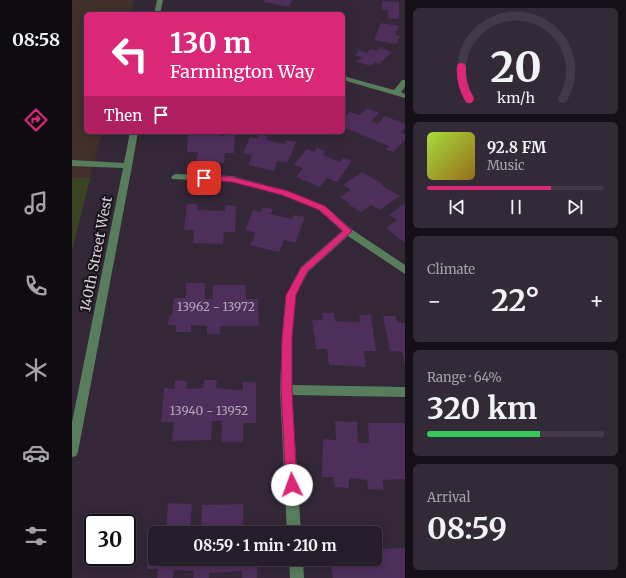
<!DOCTYPE html>
<html lang="en">
<head>
<meta charset="utf-8">
<style>
	:root { --surface:#261d2a; --page:#322a36; --text:#f1f3f6; --muted:#a4a2a8; --line:#423b47; --accent:#db2777 }
	body { margin:0; font-family:Merriweather,serif; background:var(--page); color:var(--text); height:100vh; display:flex; flex-direction:column; font-size:15px; white-space:nowrap }
	* { box-sizing:border-box; margin:0 }
	p { font-size:13px; color:var(--muted) }
	.icon { flex:none; width:22px; height:22px; fill:none; stroke:currentColor; stroke-width:2; stroke-linecap:round; stroke-linejoin:round }
	.map { position:relative; flex:1; overflow:hidden }
	.details { display:flex; flex-direction:column; gap:8px; padding:8px; background:#151017; width:221px }
	.details>* { flex:none }
	.guide { position:absolute; left:12px; top:12px; width:261px; height:122px; border-radius:6px; box-shadow:0 2px 10px #0003,0 0 0 1px var(--line); background:#db2777; color:#fff; overflow:hidden }
	.speed { position:absolute; left:12px; top:514px; display:flex; gap:8px; font-size:20px; font-weight:700; text-align:center }
	.speed>* { display:grid; place-content:center; width:52px; height:52px; border-radius:50%; background:var(--surface); box-shadow:0 2px 10px #0003,0 0 0 1px var(--line); line-height:1 }
	.speed .limit { border:2px solid #111; border-radius:6px; background:#fff; color:#111 }
	.pin { position:absolute; display:grid; place-items:center; width:34px; height:34px; color:#fff; margin:-17px; border-radius:8px; box-shadow:0 2px 6px #0006 }
	.me { position:absolute; width:44px; margin:-22px; rotate:357deg; stroke-linejoin:round; filter:drop-shadow(0 0 3px #0008) }
	.turn { display:flex; align-items:center; gap:14px; height:84px; padding:0 20px; font-size:18px }
	.turn .icon { width:52px; height:52px; stroke-width:2.5 }
	.turn b { display:block; font-size:28px; line-height:34px }
	.then { display:flex; align-items:center; height:38px; padding:0 20px; background:#0003; gap:8px; font-size:15px }
	.big { font-size:30px; font-weight:700; line-height:1.1 }
	.details .tile { flex:1; display:flex; flex-direction:column; justify-content:center; gap:6px; min-width:0; padding:0 14px; border-radius:6px; background:var(--page) }
	.details .dial { align-items:center; gap:0 }
	.dial svg { height:104px; overflow:visible; fill:none; stroke:var(--line); stroke-width:7; stroke-linecap:round; text-anchor:middle }
	.dial text { fill:var(--text); stroke:none }
	.song { display:flex; align-items:center; gap:12px }
	.cover { width:48px; height:48px; border-radius:6px; background:linear-gradient(135deg,hsl(80 70% 55%),hsl(40 70% 35%)) }
	.played { height:4px; border-radius:2px; background:linear-gradient(90deg,var(--accent) 70%,var(--line) 70%) }
	.keys { display:flex; justify-content:space-around; direction:ltr }
	.heat { display:flex; justify-content:space-between; align-items:center; font-size:22px; direction:ltr }
	.charge { height:6px; border-radius:3px; background:linear-gradient(90deg,#34c759 64%,var(--line) 0) }
	.trip { position:absolute; left:76px; top:526px; width:234px; height:40px; border-radius:6px; background:var(--surface); box-shadow:0 2px 10px #0003,0 0 0 1px var(--line); font-weight:700; line-height:40px; text-align:center }
	main { display:flex; flex:1; min-height:0 }
	.menu { display:flex; flex-direction:column; width:72px; justify-content:space-around; align-items:center; background:#0f0c11; color:var(--muted) }
	.menu .icon { width:28px; height:28px }
	.menu .selected { color:var(--accent) }
	.menu b { font-size:18px; color:var(--text) }
	.map>svg:first-child { display:block }
	.education { fill:#422f29 }
	.green { fill:#3b4420 }
	.building { fill:#4e2e5b }
	.lines { fill:none; stroke-linecap:round; stroke-linejoin:round }
	.minor { fill:#577d5d; fill-rule:evenodd }
	.route { fill:#db2777; stroke:#8e194d }
	.labels { text-anchor:middle; stroke-width:4; stroke-linejoin:round; paint-order:stroke }
	.number-label { font-size:12px; fill:#b5a8bb }
	.street-label { font-size:14px; fill:#d7d0db; stroke:#18131a }
</style>
</head>
<body>
<main>
<nav class="menu">
<b>08:58</b>
<svg class="icon selected" aria-label="directions" viewBox="0 0 24 24"><path d="M12 3l9 9-9 9-9-9zM9 14v-3h6M13 9l2 2-2 2"/></svg>
<svg class="icon" aria-label="music" viewBox="0 0 24 24"><path d="M9 18V5l10-2v13"/><circle cx="6" cy="18" r="3"/><circle cx="16" cy="16" r="3"/></svg>
<svg class="icon" aria-label="phone" viewBox="0 0 24 24"><path d="M5 4h4l2 5-3 2q2 4 5 5l2-3 5 2v4C11 20 4 13 5 4z"/></svg>
<svg class="icon" aria-label="climate" viewBox="0 0 24 24"><path d="M12 3v18M4 7l16 10M4 17L20 7"/></svg>
<svg class="icon" aria-label="car" viewBox="0 0 24 24"><path d="M5 17H2v-5l4-1 3-4h7l3 4 3 1v5h-3M9 17h6M6 11h13"/><circle cx="7" cy="17" r="2"/><circle cx="17" cy="17" r="2"/></svg>
<svg class="icon" aria-label="filters" viewBox="0 0 24 24"><path d="M4 7h16M4 17h16"/><circle cx="9" cy="7" r="2"/><circle cx="15" cy="17" r="2"/></svg>
</nav>
<div class="map">
<svg width="333" height="578" viewBox="0 0 333 578">
	<rect width="100%" height="100%" fill="#332738"/>
	<polygon class="education" points="0,0 62,0 59,14 14,14 14,132 30,132 18,178 0,178"/>
	<polygon class="green" points="0,178 18,178 0,251"/>
	<g class="building">
		<polygon points="193,0 220,0 217,6 213,6 191,2"/>
		<polygon points="310,1 327,2 327,19 316,18 316,10 310,10"/>
		<polygon points="309,23 327,26 323,35 328,36 324,44 302,40"/>
		<polygon points="308,48 320,52 307,64 303,62 299,66 285,62 290,57 283,55 288,50 295,53 298,49 305,51"/>
		<polygon points="295,108 307,113 299,121 306,124 313,116 333,124 333,128 329,132 333,134 333,140 321,152 313,149 317,146 271,127 271,119 278,112 288,115"/>
		<polygon points="124,132 152,136 152,132 163,132 162,153 153,153 152,163 124,162 126,152 115,152 116,135 124,135"/>
		<polygon points="186,134 196,136 194,140 213,144 214,140 224,142 215,163 205,161 202,171 176,165 180,155 171,153 178,137 185,138"/>
		<polygon points="245,148 253,151 251,155 268,162 271,158 280,161 265,182 255,178 248,187 224,177 231,168 222,165 235,149 242,152"/>
		<polygon points="290,172 311,184 309,185 328,196 308,210 299,205 289,212 276,204 277,203 268,197 279,190 271,185"/>
		<polygon points="333,203 333,243 314,228 325,220 317,215"/>
		<polygon points="115,204 125,204 125,210 153,211 153,205 164,206 163,232 152,232 151,244 121,243 122,230 112,230"/>
		<polygon points="191,207 201,209 199,214 220,219 222,215 233,217 223,243 212,240 207,252 178,245 184,233 173,230 181,210 189,212"/>
		<polygon points="114,283 133,283 133,299 141,299 141,285 173,285 174,299 186,299 187,326 148,326 148,334 135,334 135,326 119,325 119,332 104,332 104,325 96,325 97,315 100,315 102,298 114,298"/>
		<polygon points="250,313 262,313 263,321 288,322 287,315 299,315 304,351 292,351 294,367 257,365 255,349 244,349 240,320 251,320"/>
		<polygon points="311,316 324,316 325,322 333,323 333,366 330,352 318,351"/>
		<polygon points="103,380 115,381 114,389 131,388 132,380 145,380 144,388 155,389 171,390 171,382 184,382 184,423 171,423 171,442 149,442 150,421 140,421 139,440 100,441 102,422 89,422 92,388 102,389"/>
		<polygon points="263,421 285,422 286,443 297,443 296,423 333,423 333,479 311,480 312,490 296,489 295,480 277,478 277,488 263,487 262,477 250,477 251,439 264,440"/>
		<polygon points="96,503 120,504 118,528 129,529 130,505 171,504 171,527 185,528 185,533 83,533 83,559 186,559 185,578 170,578 170,571 137,573 137,578 121,578 122,571 102,570 101,578 85,578 86,569 75,569 79,526 94,527"/>
		<polygon points="333,548 333,578 261,578 258,559 303,559 303,549"/>
	</g>
	<g class="lines">
		<g class="minor">
			<polygon points="85,0 91,0 88,14 82,14"/>
			<polygon points="271,76 322,90 330,80 333,80 333,87 329,92 333,94 333,98 271,80"/>
			<polygon points="58,132 66,132 60,166 6,452 4,456 0,457 0,422 51,168 0,166 0,160 52,163"/>
			<polygon points="103,174 160,176 216,191 253,206 279,229 333,265 333,274 276,236 236,272 224,295 220,338 220,385 333,387 333,397 220,395 229,533 215,533 208,390 210,338 214,295 229,267 270,231 247,210 210,195 160,182 100,179 99,177"/>
			<polygon points="217,559 231,559 232,578 218,578"/>
		</g>
	</g>
	<polygon class="route" points="132,176 160,177 216,191 253,206 280,231 235,272 224,295 220,338 220,390 225,485 224,489 220,490 216,489 214,485 209,390 210,338 214,295 229,268 271,231 247,210 210,195 160,182 129,180 128,178"/>
	<g class="labels">
		<g class="number-label">
			<text x="144" y="311">13962 - 13972</text>
			<text x="137" y="415">13940 - 13952</text>
		</g>
		<g class="street-label">
			<text transform="translate(24 254) rotate(-79)" y="5">140th Street West</text>
		</g>
	</g>
</svg>
<div class="speed"><div class="limit">30</div></div>
<div class="pin" style="left:132px;top:178px;background:#d93025"><svg class="icon" aria-label="arrive" viewBox="0 0 24 24"><path d="M6 21V4h12l-3 4 3 4H6"/></svg></div>
<svg class="me" style="left:220px;top:485px" viewBox="-20 -20 40 40"><circle r="19" fill="#fff"/><path d="M0-13L10 11 0 6-10 11z" fill="#db2777"/></svg>
<div class="trip">08:59 · 1 min · 210 m</div>
<div class="guide">
<div class="turn"><svg class="icon" aria-label="left" viewBox="0 0 24 24"><path d="M17 20v-9H6M10 6l-5 5 5 5"/></svg><div><b>130 m</b>Farmington Way</div></div>
<div class="then">Then<svg class="icon" aria-label="arrive" viewBox="0 0 24 24"><path d="M6 21V4h12l-3 4 3 4H6"/></svg></div>
</div>
</div>
<section class="details">
<div class="tile dial"><svg viewBox="0 0 100 80">
<path d="M14 69A42 42 0 1 1 86 69"/>
<path d="M14 69A42 42 0 0 1 8 45" stroke="#db2777"/>
<text x="50" y="56" font-size="32" font-weight="700">20</text>
<text x="50" y="72" font-size="11">km/h</text>
</svg></div>
<div class="tile">
<div class="song"><i class="cover"></i><div><b>92.8 FM</b><p>Music</p></div></div>
<div class="played"></div>
<div class="keys"><svg class="icon" aria-label="previous" viewBox="0 0 24 24"><path d="M18 5L8 12l10 7zM5 5v14"/></svg><svg class="icon" aria-label="pause" viewBox="0 0 24 24"><path d="M8 5v14M16 5v14"/></svg><svg class="icon" aria-label="next" viewBox="0 0 24 24"><path d="M6 5l10 7-10 7zM19 5v14"/></svg></div>
</div>
<div class="tile"><p>Climate</p>
<div class="heat"><a>−</a><b class="big">22°</b><a>+</a></div>
</div>
<div class="tile"><p>Range · 64%</p><b class="big">320 km</b><div class="charge"></div></div>
<div class="tile"><p>Arrival</p><b class="big">08:59</b></div>
</section>
</main>
</body>
</html>
